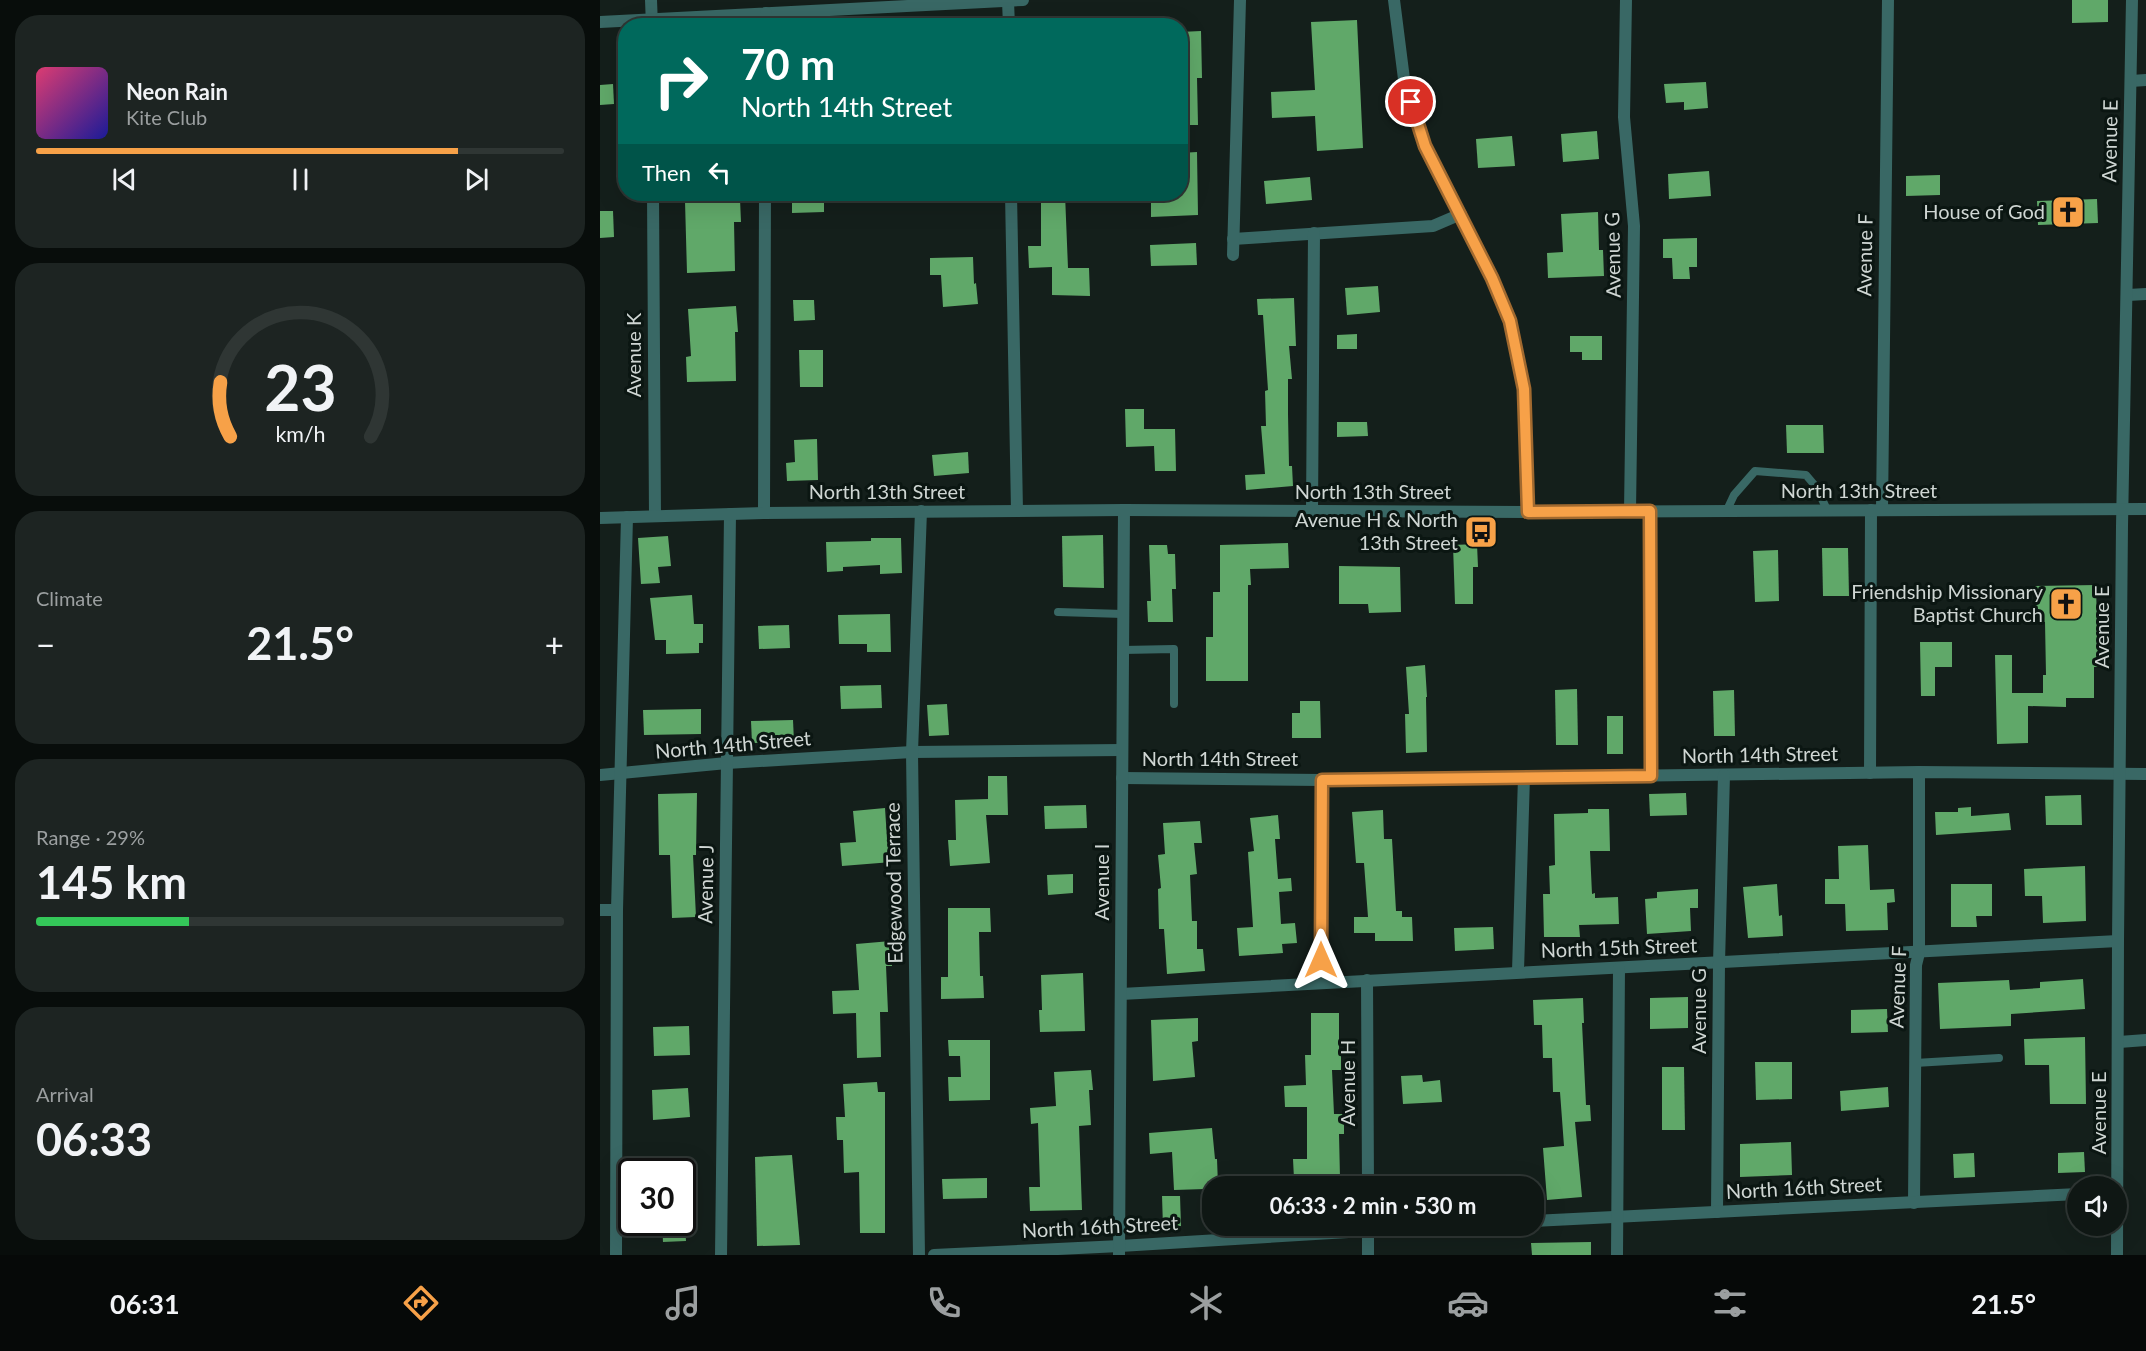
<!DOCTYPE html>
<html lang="en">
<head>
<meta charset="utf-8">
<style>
	:root { --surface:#0f1714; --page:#1d2422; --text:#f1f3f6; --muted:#9b9fa0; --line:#2f3634; --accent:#f7a148 }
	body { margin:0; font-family:Lato,sans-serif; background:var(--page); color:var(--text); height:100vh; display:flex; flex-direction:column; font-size:22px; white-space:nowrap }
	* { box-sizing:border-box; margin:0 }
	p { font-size:20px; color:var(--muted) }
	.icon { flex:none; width:33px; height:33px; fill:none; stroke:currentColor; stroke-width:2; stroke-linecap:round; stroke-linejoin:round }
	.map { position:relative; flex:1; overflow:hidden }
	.drawer { display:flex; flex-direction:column; gap:15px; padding:15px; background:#080d0b; width:600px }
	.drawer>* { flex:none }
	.hud { position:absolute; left:18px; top:18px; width:570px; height:183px; border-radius:24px; box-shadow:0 6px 24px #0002,0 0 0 2px var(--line); background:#00695c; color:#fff; overflow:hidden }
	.controls { position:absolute; left:1467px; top:1176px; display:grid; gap:12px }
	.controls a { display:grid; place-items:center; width:60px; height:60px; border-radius:50%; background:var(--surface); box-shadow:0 6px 24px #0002,0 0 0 2px var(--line); font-size:30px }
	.speed { position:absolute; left:18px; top:1158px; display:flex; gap:12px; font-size:30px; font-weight:700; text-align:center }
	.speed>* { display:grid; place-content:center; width:78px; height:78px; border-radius:50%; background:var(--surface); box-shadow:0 6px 24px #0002,0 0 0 2px var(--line); line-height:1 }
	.speed .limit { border:3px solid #111; border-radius:9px; background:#fff; color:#111 }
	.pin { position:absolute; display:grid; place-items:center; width:51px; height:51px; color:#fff; margin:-26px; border:3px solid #fff; border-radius:50%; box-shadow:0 2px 6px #0007 }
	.me { position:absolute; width:66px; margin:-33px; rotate:0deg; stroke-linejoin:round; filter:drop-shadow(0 0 4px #0008) }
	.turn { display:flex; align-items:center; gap:21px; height:126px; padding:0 24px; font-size:27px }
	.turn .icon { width:78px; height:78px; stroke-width:2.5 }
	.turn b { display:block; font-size:42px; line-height:51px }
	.then { display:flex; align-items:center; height:57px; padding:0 24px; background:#0003; gap:12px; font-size:22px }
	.big { font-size:45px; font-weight:700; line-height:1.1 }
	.drawer .card { flex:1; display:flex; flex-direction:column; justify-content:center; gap:9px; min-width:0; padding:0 21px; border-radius:24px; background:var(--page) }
	.drawer .dial { align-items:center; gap:0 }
	.dial svg { height:156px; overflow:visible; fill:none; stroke:var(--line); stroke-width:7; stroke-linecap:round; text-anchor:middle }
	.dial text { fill:var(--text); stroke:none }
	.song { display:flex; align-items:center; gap:18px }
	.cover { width:72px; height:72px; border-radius:9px; background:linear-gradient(135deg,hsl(340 70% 55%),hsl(240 70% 35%)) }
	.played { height:6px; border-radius:3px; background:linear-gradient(90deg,var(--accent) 80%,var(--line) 80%) }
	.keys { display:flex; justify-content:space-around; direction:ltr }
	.heat { display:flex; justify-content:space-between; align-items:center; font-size:33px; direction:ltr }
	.charge { height:9px; border-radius:4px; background:linear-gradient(90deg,#34c759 29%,var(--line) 0) }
	.trip { position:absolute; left:602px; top:1176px; width:342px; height:60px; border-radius:24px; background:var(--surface); box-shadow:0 6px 24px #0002,0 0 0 2px var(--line); font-weight:700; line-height:60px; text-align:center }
	.menu { display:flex; height:96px; justify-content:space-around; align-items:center; background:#060908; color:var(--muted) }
	.menu .icon { width:42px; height:42px }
	.menu .selected { color:var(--accent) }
	.menu b { font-size:27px; color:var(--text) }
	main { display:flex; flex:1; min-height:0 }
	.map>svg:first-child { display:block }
	.building { fill:#60a869 }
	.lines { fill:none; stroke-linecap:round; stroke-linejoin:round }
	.service { stroke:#396865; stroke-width:8 }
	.minor { stroke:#396865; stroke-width:12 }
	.tertiary { stroke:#396865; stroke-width:12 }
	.route-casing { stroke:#a1692f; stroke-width:15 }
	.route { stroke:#f7a148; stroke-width:10 }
	.labels { text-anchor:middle; stroke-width:6; stroke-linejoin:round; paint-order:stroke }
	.street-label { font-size:20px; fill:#cfd6d3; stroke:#0b1612 }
	.poi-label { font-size:20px; fill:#cfd6d3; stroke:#0b1612; text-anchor:end }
</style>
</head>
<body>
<main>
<section class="drawer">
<div class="card">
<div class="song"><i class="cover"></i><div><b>Neon Rain</b><p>Kite Club</p></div></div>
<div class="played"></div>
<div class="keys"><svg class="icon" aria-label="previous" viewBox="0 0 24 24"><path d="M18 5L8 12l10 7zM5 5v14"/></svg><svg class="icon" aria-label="pause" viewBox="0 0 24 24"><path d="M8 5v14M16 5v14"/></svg><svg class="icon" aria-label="next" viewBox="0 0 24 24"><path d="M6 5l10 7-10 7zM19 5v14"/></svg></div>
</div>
<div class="card dial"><svg viewBox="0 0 100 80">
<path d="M14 69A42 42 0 1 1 86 69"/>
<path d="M14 69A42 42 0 0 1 9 41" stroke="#f7a148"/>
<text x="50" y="56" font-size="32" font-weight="700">23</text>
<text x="50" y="72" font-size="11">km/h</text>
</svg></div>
<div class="card"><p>Climate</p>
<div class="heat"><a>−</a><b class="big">21.5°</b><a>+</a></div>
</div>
<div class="card"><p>Range · 29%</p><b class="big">145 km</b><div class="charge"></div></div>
<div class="card"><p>Arrival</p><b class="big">06:33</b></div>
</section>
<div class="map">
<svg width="1546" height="1255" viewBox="0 0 1546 1255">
	<rect width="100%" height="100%" fill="#141f1b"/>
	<g class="building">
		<polygon points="1472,0 1508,0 1508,22 1472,23"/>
		<polygon points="757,20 763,148 717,151 715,116 672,118 671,92 715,90 711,22"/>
		<polygon points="601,31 602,78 597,78 598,125 580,125 580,32"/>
		<polygon points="1106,82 1108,108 1084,110 1084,102 1066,103 1064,84"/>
		<polygon points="13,84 14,104 0,105 0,85"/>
		<polygon points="997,131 999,159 963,162 961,134"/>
		<polygon points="912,136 915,166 878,168 876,139"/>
		<polygon points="597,152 598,215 551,217 551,194 580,194 580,153"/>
		<polygon points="1109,171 1111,196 1069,199 1068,174"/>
		<polygon points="1340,175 1340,195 1306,196 1306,176"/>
		<polygon points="710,177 712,200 666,204 664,181"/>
		<polygon points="192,194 224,194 224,212 192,213"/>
		<polygon points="441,194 465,194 468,268 489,268 490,296 452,295 452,267 429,268 428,246 441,246"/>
		<polygon points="140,199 141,222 134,222 135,271 87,273 85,201"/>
		<polygon points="1497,199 1498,223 1438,225 1437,201"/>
		<polygon points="0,211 13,211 14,237 0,238"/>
		<polygon points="998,212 999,250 1003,250 1004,276 948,278 947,253 963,252 961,214"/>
		<polygon points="1097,238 1097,267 1089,267 1090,279 1073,279 1072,258 1063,258 1063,239"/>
		<polygon points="596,243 597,265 551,266 550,245"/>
		<polygon points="373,257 374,284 376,283 378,304 343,307 341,275 330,275 330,258"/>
		<polygon points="778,286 780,312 747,315 745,288"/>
		<polygon points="694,298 696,346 689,346 692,379 688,379 688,414 689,466 692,466 693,486 646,490 645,475 665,474 661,426 666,426 665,391 668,390 663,315 658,315 657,299"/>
		<polygon points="193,300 214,300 215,320 194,321"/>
		<polygon points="136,306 138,332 135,332 136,381 87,382 86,357 91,356 88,309"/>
		<polygon points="757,334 757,349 737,349 737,335"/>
		<polygon points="970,336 1002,336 1002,360 982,360 982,352 970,352"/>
		<polygon points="199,350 223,350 223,387 200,387"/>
		<polygon points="525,409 544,409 544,429 575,429 576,471 555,471 554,446 526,447"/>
		<polygon points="737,422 767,422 768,436 737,437"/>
		<polygon points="1186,425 1223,425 1224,453 1187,453"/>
		<polygon points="217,439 218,480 187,481 186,463 195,462 194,440"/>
		<polygon points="368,452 369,473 334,476 332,455"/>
		<polygon points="503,535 504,588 463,587 462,536"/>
		<polygon points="68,536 71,566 58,567 60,583 41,584 38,538"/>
		<polygon points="271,538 301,538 302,573 280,574 280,565 243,567 243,571 227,572 226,542 271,541"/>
		<polygon points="688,543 689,568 650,569 651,585 648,585 648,681 606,681 606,637 613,637 613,592 620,592 620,545"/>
		<polygon points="877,544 878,567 873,567 873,604 855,604 853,545"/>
		<polygon points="549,545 567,545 568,554 575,554 576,589 572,589 573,622 548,622 547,601 551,601"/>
		<polygon points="1222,548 1248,548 1249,596 1223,596"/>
		<polygon points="1178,550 1179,601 1155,602 1153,551"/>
		<polygon points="739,566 800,567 801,612 769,613 768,604 739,604"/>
		<polygon points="1496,585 1498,667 1494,667 1494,698 1466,698 1466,707 1428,706 1428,743 1397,744 1395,655 1412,655 1412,693 1443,693 1443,675 1446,675 1445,622 1436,622 1435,586"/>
		<polygon points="92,595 94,624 103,624 103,643 99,643 99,653 66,654 66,640 55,640 50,598"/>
		<polygon points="290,614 291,652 267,652 267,644 239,644 238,615"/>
		<polygon points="189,625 190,648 159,649 158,626"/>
		<polygon points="1320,642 1352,642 1352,667 1335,667 1335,696 1321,696"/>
		<polygon points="825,665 827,697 826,697 827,752 806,753 805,714 809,714 806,667"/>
		<polygon points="281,685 282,708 241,709 240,686"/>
		<polygon points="977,689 978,745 956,745 955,690"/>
		<polygon points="1134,690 1135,736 1114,736 1113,691"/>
		<polygon points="700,701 720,701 721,738 692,738 692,713 700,713"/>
		<polygon points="347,704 349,735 329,736 327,705"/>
		<polygon points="101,709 101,734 44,735 43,710"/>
		<rect x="1007" y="716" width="16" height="38"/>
		<polygon points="193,720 194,742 152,743 151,721"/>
		<polygon points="388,776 407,776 408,815 386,815 390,863 350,866 348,840 356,840 355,800 388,799"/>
		<polygon points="97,793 96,855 93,855 96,917 72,918 70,855 59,855 58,794"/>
		<polygon points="1086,793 1087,815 1050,816 1049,794"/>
		<polygon points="1481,795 1482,825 1446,825 1445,796"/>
		<polygon points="486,805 487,828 445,829 444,806"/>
		<polygon points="1371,807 1371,816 1409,813 1411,830 1336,835 1335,812 1358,812 1358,808"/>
		<polygon points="285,808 287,839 290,839 292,862 242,866 240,843 256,842 253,811"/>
		<polygon points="988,809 1009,809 1010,851 990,851 992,894 995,893 995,898 1018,897 1019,924 979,925 980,937 944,937 943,894 950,894 949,866 955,865 954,814 988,813"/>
		<polygon points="783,810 784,839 792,839 796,911 802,911 802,917 812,917 813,941 775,941 775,933 754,933 754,917 768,917 764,863 756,863 752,812"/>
		<polygon points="678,815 680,839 675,839 678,879 691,878 692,891 679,892 681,924 695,923 697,943 682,944 683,953 639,956 637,928 653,927 648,852 654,851 650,818"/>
		<polygon points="600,821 602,843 594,843 597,874 590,875 592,921 597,921 597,949 603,949 605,971 567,974 564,929 559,929 558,889 561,888 558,855 565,854 563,823"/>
		<polygon points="1268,845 1270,890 1294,889 1295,902 1287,903 1288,930 1246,931 1245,904 1225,904 1225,879 1239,879 1238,846"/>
		<polygon points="1485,866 1486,921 1443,923 1442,896 1425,896 1424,869"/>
		<polygon points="473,874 473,893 448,895 447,875"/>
		<polygon points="1177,884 1179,916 1182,915 1183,936 1148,938 1143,887"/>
		<polygon points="1351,884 1392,884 1392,916 1376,916 1377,927 1351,927"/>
		<polygon points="1098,889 1098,908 1090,908 1091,931 1047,934 1045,899 1057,898 1057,892"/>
		<polygon points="348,908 390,908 391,932 379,932 380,976 383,976 384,998 341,999 341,977 348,977"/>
		<polygon points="893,927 894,949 855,951 854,928"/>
		<polygon points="291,941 292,966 286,966 288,1012 280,1012 281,1057 257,1058 256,1013 233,1014 232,991 259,990 256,944"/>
		<polygon points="483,973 485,1031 440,1032 439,1010 442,1010 441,975"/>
		<polygon points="1483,979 1485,1009 1411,1014 1411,1026 1340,1029 1338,983 1409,980 1410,990 1440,988 1440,982"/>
		<polygon points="1088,997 1088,1028 1050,1029 1050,998"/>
		<polygon points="983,998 984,1023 982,1023 986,1105 990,1105 991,1121 975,1122 982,1197 947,1200 943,1148 964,1146 960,1092 953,1092 952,1058 943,1058 942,1025 934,1025 933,1000"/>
		<polygon points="1287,1009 1288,1032 1251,1033 1251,1010"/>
		<polygon points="711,1013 739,1013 739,1053 741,1053 741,1070 732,1070 734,1114 744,1114 744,1134 739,1134 740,1178 694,1179 693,1159 707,1159 707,1107 685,1107 684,1086 706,1085 705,1055 711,1055"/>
		<polygon points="598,1018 598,1041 592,1042 595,1077 553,1081 551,1020"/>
		<polygon points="89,1026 90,1055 54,1056 53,1027"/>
		<polygon points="1485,1037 1486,1104 1450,1104 1449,1065 1425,1065 1424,1039"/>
		<polygon points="348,1040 390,1040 390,1100 349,1101 348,1077 361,1077 360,1056 349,1056"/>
		<polygon points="1155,1062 1192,1062 1192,1099 1156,1100"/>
		<polygon points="1062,1067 1084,1067 1085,1130 1062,1130"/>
		<polygon points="491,1070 493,1090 489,1090 491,1125 479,1126 482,1210 430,1211 429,1187 440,1187 438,1123 431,1124 430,1108 456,1106 454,1072"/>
		<polygon points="822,1075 823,1082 840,1080 842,1102 803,1104 801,1076"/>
		<polygon points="277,1082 278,1092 285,1092 285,1233 260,1233 259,1172 244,1173 243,1140 237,1140 236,1117 245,1117 243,1084"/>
		<polygon points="1288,1087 1289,1107 1241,1111 1240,1091"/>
		<polygon points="88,1088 90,1117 53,1120 52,1090"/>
		<polygon points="612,1128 615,1159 617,1159 618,1185 605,1185 605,1189 574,1190 572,1152 550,1154 549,1133"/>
		<polygon points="1191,1142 1192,1175 1140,1177 1140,1144"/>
		<polygon points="1484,1152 1485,1172 1458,1173 1458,1153"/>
		<polygon points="1374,1153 1375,1177 1354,1178 1353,1154"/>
		<polygon points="192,1155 200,1245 157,1246 155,1157"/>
		<polygon points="387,1178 387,1198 343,1199 342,1179"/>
		<polygon points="562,1196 580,1196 581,1226 563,1227"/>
		<polygon points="62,1222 85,1222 86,1241 63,1242"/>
		<polygon points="991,1242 991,1255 932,1255 931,1243"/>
	</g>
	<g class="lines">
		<g class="service">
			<polyline points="1127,510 1134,495 1155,471 1206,475 1217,488 1227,510"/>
			<polyline points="458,612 523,614"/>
			<polyline points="523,650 574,649 574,704"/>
			<polyline points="1315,1063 1399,1058"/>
		</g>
		<g class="minor">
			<polyline points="51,0 52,26"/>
			<polyline points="1026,0 1024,117 1034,226 1030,511"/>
			<polyline points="408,1 409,26"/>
			<polyline points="0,22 423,0"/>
			<polyline points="166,26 166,13"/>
			<polyline points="1531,81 1546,80"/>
			<polyline points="53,194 55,516"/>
			<polyline points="411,194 417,511"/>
			<polyline points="633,239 833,226 861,214"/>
			<polyline points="633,255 640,0"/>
			<polyline points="1528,295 1546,294"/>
			<polyline points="1282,510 1288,0"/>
			<polyline points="1050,511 1051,775"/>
			<polyline points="712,512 714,233"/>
			<polyline points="164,513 165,194"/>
			<polyline points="1270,773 1271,510"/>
			<polyline points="0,775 127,763 312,752 522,750"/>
			<polyline points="522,778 722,780 1319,772 1546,774"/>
			<polyline points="0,910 17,910"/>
			<polyline points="918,971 924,777"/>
			<polyline points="767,980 768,1186"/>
			<polyline points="721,983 722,780"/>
			<polyline points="521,994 1518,941"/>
			<polyline points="1519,1042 1546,1040"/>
			<polyline points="1314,1203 1316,965 1319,953 1319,772"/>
			<polyline points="1117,1212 1119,963 1124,775"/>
			<polyline points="933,1221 1478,1194"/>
			<polyline points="16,1255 17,910 27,517"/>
			<polyline points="121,1255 130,514"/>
			<polyline points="319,1255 312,752 321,511"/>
			<polyline points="334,1255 520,1246 848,1226"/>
			<polyline points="519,1255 524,510"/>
			<polyline points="768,1255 768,1226"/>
			<polyline points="1017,1255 1019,968"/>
			<polyline points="1517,1255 1518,941 1522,526 1532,0"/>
		</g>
		<g class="tertiary">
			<polyline points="794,0 804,79 825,146 892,278 910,322 924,389 928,512"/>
			<polyline points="0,518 164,513 524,510 928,512 1546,509"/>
		</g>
	</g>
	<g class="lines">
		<defs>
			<polyline id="route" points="721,960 722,780 1051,776 1050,511 928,512 924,389 910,321 892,278 825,146 811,102"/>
		</defs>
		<use href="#route" class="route-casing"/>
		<use href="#route" class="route"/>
	</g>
	<defs>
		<symbol id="church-square" viewBox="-11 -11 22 22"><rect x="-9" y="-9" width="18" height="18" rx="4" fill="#f7a148" stroke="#0b1612"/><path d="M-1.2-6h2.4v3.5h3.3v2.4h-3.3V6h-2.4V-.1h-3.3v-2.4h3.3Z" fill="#111"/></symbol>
		<symbol id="bus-square" viewBox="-11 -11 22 22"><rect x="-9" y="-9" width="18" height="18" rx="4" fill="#f7a148" stroke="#0b1612"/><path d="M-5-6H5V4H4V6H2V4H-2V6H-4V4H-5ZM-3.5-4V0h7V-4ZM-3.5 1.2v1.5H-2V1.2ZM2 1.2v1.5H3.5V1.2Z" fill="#111"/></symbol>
	</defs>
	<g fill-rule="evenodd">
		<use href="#church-square" x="1449" y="193" width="38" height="38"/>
		<use href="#bus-square" x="862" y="513" width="38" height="38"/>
		<use href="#church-square" x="1447" y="585" width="38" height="38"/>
	</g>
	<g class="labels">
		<g class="street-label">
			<text transform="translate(1510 141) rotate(-89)" y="7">Avenue E</text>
			<text transform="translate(1013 255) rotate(-91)" y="7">Avenue G</text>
			<text transform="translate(1265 255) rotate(-89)" y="7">Avenue F</text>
			<text transform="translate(34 355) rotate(-90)" y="7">Avenue K</text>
			<text x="1259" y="498">North 13th Street</text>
			<text x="287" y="499">North 13th Street</text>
			<text x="773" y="499">North 13th Street</text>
			<text transform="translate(1502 627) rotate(-90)" y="7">Avenue E</text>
			<text transform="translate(133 745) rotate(-5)" y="7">North 14th Street</text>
			<text transform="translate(1160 755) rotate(-1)" y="7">North 14th Street</text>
			<text x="620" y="766">North 14th Street</text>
			<text transform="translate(502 882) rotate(-90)" y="7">Avenue I</text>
			<text transform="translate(294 883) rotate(-91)" y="7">Edgewood Terrace</text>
			<text transform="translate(106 884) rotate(-89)" y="7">Avenue J</text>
			<text transform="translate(1019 948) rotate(-2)" y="7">North 15th Street</text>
			<text transform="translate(1298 987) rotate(-88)" y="7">Avenue F</text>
			<text transform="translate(1099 1011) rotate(-90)" y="7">Avenue G</text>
			<text transform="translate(748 1083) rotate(-90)" y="7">Avenue H</text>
			<text transform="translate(1499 1113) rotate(-90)" y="7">Avenue E</text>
			<text transform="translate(1204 1188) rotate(-3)" y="7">North 16th Street</text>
			<text transform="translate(500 1227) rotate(-3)" y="7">North 16th Street</text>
		</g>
		<g class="poi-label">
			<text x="1445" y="219">House of God</text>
			<text x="858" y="527">Avenue H &amp; North<tspan x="858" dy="23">13th Street</tspan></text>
			<text x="1443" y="599">Friendship Missionary<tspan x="1443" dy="23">Baptist Church</tspan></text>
		</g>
	</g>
</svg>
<div class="controls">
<a><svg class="icon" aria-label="sound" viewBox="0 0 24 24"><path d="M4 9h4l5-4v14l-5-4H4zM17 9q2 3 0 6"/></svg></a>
</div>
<div class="speed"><div class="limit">30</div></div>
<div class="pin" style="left:811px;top:102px;background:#d93025"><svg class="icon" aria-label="arrive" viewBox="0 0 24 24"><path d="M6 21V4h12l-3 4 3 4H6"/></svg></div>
<svg class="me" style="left:721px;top:960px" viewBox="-20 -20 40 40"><path d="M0-17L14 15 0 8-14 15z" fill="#f7a148" stroke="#fff" stroke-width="4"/></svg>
<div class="trip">06:33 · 2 min · 530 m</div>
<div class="hud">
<div class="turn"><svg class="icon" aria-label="right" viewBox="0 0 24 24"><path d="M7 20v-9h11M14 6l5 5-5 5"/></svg><div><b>70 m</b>North 14th Street</div></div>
<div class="then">Then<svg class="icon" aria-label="left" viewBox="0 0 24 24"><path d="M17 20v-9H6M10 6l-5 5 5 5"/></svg></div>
</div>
</div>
</main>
<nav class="menu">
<b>06:31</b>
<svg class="icon selected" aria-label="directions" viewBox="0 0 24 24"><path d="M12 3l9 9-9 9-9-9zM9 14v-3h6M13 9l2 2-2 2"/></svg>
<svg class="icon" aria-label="music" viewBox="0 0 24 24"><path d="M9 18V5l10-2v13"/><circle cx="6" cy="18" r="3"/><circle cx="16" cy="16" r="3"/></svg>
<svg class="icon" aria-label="phone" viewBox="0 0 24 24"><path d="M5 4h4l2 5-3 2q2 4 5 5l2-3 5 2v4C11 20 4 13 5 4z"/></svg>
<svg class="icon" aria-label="climate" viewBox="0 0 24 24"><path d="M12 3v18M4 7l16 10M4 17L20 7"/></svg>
<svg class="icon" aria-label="car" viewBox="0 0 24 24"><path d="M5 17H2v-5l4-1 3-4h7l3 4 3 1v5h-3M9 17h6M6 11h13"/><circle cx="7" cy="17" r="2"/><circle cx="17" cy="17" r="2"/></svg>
<svg class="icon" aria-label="filters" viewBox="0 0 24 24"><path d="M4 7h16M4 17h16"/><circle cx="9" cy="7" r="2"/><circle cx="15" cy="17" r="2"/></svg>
<b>21.5°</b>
</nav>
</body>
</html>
